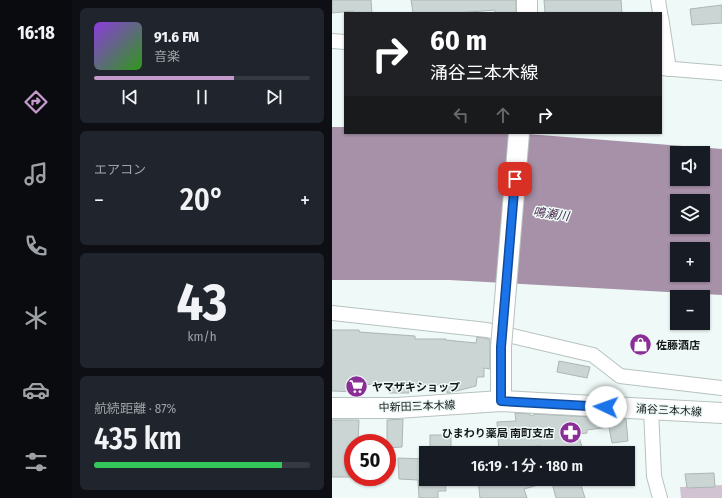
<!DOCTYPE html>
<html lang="ja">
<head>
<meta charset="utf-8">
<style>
	:root { --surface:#171b24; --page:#20242c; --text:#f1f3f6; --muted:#9ea1a6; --line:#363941; --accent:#c39acb }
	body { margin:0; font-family:"Fira Sans Condensed","Noto Sans JP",sans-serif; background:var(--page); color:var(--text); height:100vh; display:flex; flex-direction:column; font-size:15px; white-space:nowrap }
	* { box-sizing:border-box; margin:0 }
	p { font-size:13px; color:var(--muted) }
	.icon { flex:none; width:22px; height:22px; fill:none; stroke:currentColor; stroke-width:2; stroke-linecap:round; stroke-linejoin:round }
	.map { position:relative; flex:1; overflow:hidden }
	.drawer { display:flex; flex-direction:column; gap:8px; padding:8px; background:#0d0f14; width:260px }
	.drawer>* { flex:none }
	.hud { position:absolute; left:12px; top:12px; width:318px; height:122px; border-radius:0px; box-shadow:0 1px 3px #0004; background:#202124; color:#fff; overflow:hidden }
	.controls { position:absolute; left:338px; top:146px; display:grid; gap:8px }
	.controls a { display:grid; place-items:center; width:40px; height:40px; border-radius:0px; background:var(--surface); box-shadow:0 1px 3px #0004; font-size:20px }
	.speed { position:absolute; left:12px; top:434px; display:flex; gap:8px; font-size:20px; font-weight:700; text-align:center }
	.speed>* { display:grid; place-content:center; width:52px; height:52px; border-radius:50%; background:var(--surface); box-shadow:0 1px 3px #0004; line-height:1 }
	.speed .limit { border:6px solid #d22; background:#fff; color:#111 }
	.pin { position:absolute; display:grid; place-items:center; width:34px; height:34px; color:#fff; margin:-17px; border-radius:8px; box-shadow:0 2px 6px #0006 }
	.me { position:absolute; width:44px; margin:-22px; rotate:273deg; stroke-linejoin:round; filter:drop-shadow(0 0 3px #0008) }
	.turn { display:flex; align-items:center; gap:14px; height:84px; padding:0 20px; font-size:18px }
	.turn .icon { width:52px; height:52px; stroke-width:2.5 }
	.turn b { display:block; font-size:28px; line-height:34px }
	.lanes { display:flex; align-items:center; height:38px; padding:0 20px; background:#0003; justify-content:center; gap:20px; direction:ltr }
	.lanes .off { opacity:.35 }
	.big { font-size:30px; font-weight:600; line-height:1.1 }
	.drawer .card { flex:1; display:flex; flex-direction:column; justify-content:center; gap:6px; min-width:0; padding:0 14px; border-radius:6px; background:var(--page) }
	.drawer .dial { align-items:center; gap:0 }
	.dial b { font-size:52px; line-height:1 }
	.song { display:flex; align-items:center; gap:12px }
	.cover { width:48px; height:48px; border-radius:6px; background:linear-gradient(135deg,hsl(270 70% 55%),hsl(110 70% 35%)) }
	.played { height:4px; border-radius:2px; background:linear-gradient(90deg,var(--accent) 65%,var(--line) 65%) }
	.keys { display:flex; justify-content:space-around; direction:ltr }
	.heat { display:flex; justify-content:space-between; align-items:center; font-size:22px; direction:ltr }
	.charge { height:6px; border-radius:3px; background:linear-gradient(90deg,#34c759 87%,var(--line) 0) }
	.trip { position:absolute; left:87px; top:446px; width:216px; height:40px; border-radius:0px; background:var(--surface); box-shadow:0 1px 3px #0004; font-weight:600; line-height:40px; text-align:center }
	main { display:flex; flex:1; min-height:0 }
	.dock { display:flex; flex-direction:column; width:72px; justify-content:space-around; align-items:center; background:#090b0e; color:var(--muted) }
	.dock .icon { width:28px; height:28px }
	.dock .selected { color:var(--accent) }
	.dock b { font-size:18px; color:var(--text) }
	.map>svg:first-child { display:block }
	.green { fill:#d2c3d3 }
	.water { fill:#a691a8; fill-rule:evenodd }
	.building { fill:#cbd6d4; stroke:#acb6b5 }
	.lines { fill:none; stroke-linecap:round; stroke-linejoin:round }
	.minor-casing { stroke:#b7c2c1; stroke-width:16 }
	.secondary-casing { stroke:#b7c2c1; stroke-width:22 }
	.minor { stroke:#fff; stroke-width:14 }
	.secondary { stroke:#fff; stroke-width:20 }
	.secondary-bridge-casing { stroke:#b7c2c1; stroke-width:22; stroke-linecap:butt }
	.secondary-bridge { stroke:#fff; stroke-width:20 }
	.route-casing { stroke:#114b97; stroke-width:10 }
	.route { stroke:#1a73e8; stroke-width:7 }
	.labels { text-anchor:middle; stroke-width:3; stroke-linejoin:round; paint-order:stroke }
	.poi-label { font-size:11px; font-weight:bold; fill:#141818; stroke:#effaf8; text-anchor:start }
	.street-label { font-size:11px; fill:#141818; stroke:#effaf8 }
	.water-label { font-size:12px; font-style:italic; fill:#4d2e50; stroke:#effaf8 }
</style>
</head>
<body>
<main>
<nav class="dock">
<b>16:18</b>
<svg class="icon selected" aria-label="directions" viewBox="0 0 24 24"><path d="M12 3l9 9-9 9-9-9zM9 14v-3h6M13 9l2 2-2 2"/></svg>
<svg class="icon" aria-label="music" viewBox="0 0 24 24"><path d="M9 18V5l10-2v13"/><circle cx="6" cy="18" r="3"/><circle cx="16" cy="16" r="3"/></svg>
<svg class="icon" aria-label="phone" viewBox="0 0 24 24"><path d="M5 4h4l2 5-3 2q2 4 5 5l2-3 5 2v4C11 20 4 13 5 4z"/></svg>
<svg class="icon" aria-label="climate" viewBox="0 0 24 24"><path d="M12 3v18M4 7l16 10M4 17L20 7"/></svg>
<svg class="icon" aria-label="car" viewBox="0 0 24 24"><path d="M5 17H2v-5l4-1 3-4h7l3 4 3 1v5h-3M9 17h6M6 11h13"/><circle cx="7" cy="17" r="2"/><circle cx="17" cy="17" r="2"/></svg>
<svg class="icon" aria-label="filters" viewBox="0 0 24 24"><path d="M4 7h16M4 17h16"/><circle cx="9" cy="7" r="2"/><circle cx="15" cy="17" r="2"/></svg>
</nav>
<section class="drawer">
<div class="card">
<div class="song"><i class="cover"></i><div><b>91.6 FM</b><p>音楽</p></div></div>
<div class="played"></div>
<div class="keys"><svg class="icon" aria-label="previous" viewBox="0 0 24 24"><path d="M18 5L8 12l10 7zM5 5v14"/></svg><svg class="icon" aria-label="pause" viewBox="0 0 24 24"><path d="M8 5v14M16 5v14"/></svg><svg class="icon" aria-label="next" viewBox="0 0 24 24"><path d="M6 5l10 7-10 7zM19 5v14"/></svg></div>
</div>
<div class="card"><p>エアコン</p>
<div class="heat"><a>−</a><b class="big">20°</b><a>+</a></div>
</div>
<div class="card dial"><b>43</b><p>km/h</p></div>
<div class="card"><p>航続距離 · 87%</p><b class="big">435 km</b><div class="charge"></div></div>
</section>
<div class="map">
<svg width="390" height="498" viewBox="0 0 390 498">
	<rect width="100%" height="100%" fill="#effaf8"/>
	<polygon class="green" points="390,485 390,498 349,498 348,487"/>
	<path class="water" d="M0,127H13V133H182L390,149V295L117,280H0ZM345,153H371V179H345ZM345,201H371V227H345ZM345,249H371V275H345Z"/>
	<g class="building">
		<polygon points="0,0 39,0 40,13 21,13 21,11 0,13"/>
		<polygon points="79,0 184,0 184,13 163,13 163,10 125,13 81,13"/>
		<polygon points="212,0 289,0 290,13 213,13"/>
		<polygon points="390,5 390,23 360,25 358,9"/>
		<polygon points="0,330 27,330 27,332 83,336 83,339 114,339 114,340 144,343 145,337 153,338 158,340 158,369 152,368 152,377 145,377 144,386 117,393 115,393 114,385 76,384 77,393 57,393 58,385 24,384 24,392 0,391"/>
		<polygon points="227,361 258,367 255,378 225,372"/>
		<polygon points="183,413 198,414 199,416 204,414 294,419 296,441 280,443 277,427 255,430 255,433 246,434 252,453 238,453 236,449 209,451 209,446 180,447 180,453 167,453 165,422 184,421"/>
		<polygon points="71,419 70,447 55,448 55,420"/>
		<polygon points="0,420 27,420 26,443 21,443 21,477 0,477"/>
		<rect x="98" y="435" width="21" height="18"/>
		<polygon points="66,458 94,459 94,479 113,479 114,491 106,491 106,498 87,498 86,480 67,479"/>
		<polygon points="382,473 383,487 355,488 353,474"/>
		<polygon points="146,479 216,479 217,482 192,489 195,498 148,498"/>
		<polygon points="219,479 247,479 253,498 224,498"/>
	</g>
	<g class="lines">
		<defs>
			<g id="minor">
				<polyline points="326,0 328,13"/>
				<polyline points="329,17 337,69"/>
				<polyline points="0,41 13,42"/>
				<polyline points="329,68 390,73"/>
				<polyline points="0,313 155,330 261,355 288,376 390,388"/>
				<polyline points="319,409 322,476 328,498"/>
			</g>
			<g id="secondary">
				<polyline points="195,13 195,0"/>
				<polyline points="169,347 169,401"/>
				<polyline points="0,408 65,408 169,401 390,413"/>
			</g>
		</defs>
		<use href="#minor" class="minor-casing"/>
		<use href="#secondary" class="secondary-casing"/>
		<use href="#minor" class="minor"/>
		<use href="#secondary" class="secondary"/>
		<defs>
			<polyline id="secondary-bridge" points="169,347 187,133"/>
		</defs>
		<use href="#secondary-bridge" class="secondary-bridge-casing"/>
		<use href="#secondary-bridge" class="secondary-bridge"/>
	</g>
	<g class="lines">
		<defs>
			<polyline id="route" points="183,179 169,347 169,401 274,407"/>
		</defs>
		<use href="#route" class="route-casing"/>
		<use href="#route" class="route"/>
	</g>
	<defs>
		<symbol id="shop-disc" viewBox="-11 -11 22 22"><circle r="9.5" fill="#8b2d97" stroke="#effaf8"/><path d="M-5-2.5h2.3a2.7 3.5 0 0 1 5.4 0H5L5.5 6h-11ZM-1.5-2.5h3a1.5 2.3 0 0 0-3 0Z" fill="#fff"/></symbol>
		<symbol id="supermarket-disc" viewBox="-11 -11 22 22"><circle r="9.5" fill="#8b2d97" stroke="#effaf8"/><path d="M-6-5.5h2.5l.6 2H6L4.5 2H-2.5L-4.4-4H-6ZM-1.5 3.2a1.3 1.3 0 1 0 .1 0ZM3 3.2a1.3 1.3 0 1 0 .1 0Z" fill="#fff"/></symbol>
		<symbol id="pharmacy-disc" viewBox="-11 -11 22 22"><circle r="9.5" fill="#8b2d97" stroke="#effaf8"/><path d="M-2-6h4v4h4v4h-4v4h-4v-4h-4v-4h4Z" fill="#fff"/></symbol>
	</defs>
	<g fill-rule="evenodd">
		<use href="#shop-disc" x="296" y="332" width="25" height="25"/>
		<use href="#supermarket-disc" x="12" y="374" width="25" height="25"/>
		<use href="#pharmacy-disc" x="226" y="420" width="25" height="25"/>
	</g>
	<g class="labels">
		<g class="poi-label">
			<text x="324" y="349">佐藤酒店</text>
			<text x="40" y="391">ヤマザキショップ</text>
			<text x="222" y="437" text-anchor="end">ひまわり薬局 南町支店</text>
		</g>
		<g class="street-label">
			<text transform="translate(85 406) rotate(-2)" y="4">中新田三本木線</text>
			<text transform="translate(337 410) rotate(3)" y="4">涌谷三本木線</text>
		</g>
		<g class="water-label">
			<text transform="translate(219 214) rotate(8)" y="4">鳴瀬川</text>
		</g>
	</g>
</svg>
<div class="controls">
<a><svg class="icon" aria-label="sound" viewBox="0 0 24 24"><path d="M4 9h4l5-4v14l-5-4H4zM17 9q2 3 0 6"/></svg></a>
<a><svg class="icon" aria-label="layers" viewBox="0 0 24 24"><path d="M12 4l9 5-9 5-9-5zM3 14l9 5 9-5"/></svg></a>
<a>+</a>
<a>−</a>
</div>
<div class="speed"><div class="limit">50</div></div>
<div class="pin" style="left:183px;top:179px;background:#d93025"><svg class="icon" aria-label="arrive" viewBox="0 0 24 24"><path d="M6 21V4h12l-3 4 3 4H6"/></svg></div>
<svg class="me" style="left:274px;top:407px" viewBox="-20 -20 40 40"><circle r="19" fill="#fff"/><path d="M0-13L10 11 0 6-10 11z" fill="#1a73e8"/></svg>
<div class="trip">16:19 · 1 分 · 180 m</div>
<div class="hud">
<div class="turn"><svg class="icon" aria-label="right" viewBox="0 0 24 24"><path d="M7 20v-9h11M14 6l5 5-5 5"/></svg><div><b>60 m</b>涌谷三本木線</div></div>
<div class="lanes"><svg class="icon off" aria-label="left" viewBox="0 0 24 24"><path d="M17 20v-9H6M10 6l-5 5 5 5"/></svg><svg class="icon off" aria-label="ahead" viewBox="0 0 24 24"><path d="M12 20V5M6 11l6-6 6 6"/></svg><svg class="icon" aria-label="right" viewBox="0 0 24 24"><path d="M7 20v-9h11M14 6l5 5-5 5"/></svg></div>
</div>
</div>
</main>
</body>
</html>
